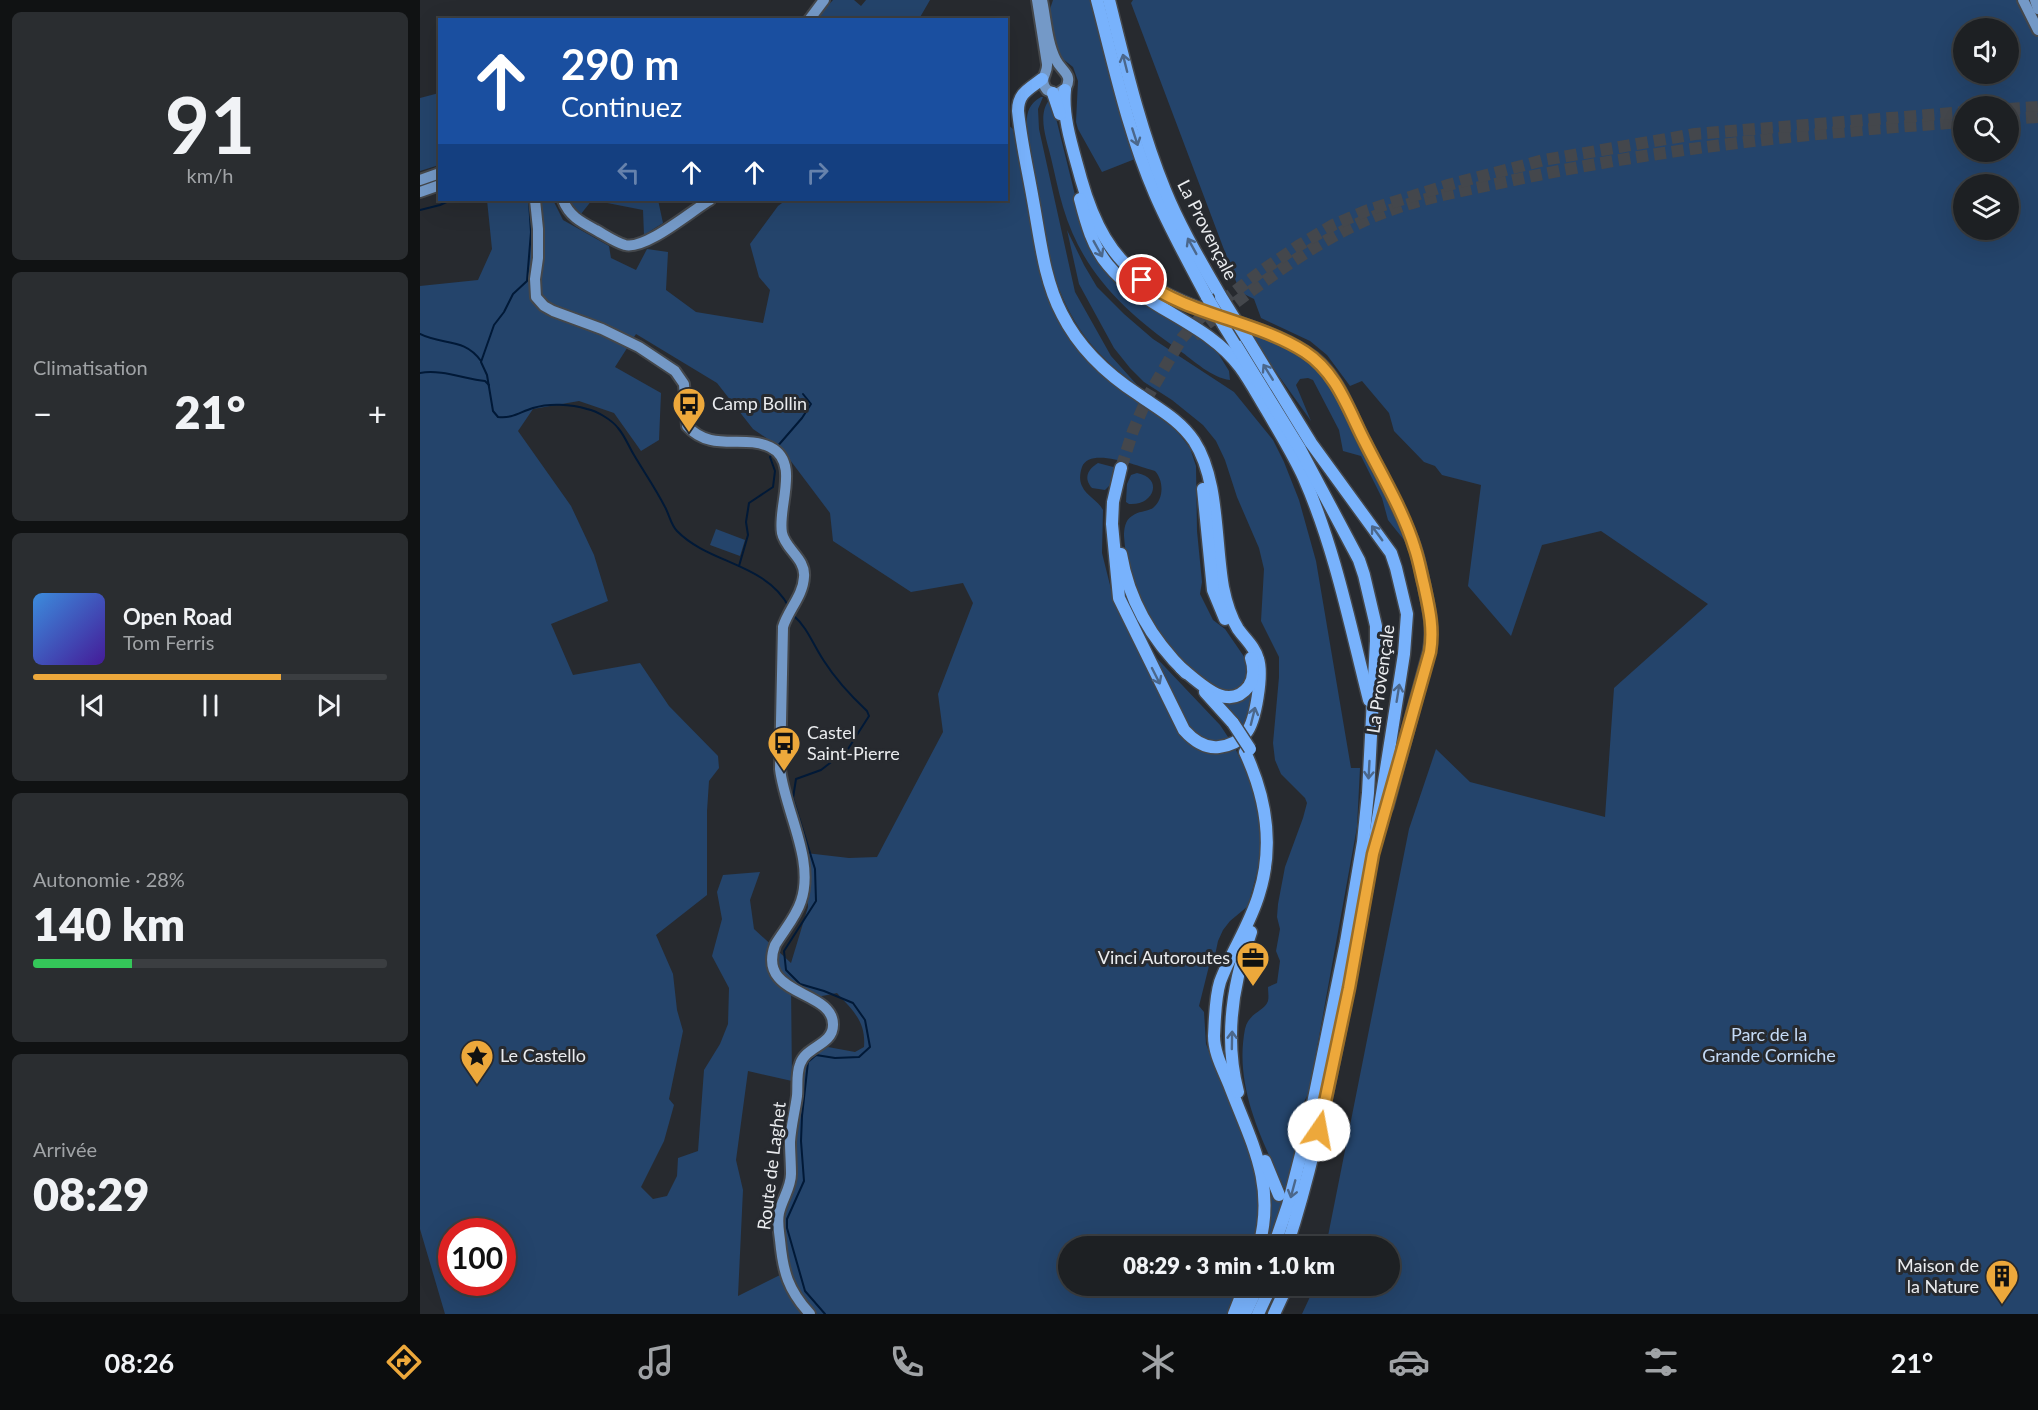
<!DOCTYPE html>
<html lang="fr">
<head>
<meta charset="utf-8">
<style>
	:root { --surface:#1d2023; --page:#2a2d30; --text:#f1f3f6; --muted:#a0a3a6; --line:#3b3e41; --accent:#eda83b }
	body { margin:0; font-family:Lato,sans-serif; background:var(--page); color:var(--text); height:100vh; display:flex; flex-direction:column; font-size:22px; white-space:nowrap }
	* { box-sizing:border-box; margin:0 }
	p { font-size:20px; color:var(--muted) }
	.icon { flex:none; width:33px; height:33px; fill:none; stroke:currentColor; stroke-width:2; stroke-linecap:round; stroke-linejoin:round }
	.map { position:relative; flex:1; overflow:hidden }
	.drawer { display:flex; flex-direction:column; gap:12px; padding:12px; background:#101213; width:420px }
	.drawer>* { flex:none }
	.top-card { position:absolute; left:18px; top:18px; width:570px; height:183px; border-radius:0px; box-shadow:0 6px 24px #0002,0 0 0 2px var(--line); background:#1a4fa0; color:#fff; overflow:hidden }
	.fabs { position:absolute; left:1533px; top:18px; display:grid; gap:12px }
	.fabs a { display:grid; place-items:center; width:66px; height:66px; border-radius:50%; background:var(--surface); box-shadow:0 6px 24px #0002,0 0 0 2px var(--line); font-size:30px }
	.speed { position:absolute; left:18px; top:1218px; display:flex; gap:12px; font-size:30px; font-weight:700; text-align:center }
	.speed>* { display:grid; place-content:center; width:78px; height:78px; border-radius:50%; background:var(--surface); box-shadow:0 6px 24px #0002,0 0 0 2px var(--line); line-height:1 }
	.speed .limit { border:9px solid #d22; background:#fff; color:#111 }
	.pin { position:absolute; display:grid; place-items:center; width:51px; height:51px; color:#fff; margin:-26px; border:3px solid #fff; border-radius:50%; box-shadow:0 2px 6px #0007 }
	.me { position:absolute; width:66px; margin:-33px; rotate:12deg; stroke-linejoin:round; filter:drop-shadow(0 0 4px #0008) }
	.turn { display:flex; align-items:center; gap:21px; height:126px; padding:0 24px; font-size:27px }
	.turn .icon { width:78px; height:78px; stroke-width:2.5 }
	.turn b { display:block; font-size:42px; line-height:51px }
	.lanes { display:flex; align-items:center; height:57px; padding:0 24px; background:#0003; justify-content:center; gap:30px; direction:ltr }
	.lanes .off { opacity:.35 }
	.big { font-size:45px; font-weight:800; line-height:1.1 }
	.drawer .widget { flex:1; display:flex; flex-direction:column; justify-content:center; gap:9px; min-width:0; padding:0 21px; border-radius:9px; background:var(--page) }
	.drawer .dial { align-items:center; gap:0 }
	.dial b { font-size:78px; line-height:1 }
	.song { display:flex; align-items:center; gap:18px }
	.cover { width:72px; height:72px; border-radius:9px; background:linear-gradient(135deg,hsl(210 70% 55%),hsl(260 70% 35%)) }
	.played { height:6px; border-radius:3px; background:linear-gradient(90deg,var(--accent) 70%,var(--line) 70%) }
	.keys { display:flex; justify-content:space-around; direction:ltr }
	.heat { display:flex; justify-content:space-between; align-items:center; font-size:33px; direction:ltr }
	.charge { height:9px; border-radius:4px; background:linear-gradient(90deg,#34c759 28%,var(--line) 0) }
	.trip { position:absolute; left:638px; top:1236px; width:342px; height:60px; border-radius:30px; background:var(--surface); box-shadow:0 6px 24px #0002,0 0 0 2px var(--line); font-weight:800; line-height:60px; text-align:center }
	.tabs { display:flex; height:96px; justify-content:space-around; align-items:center; background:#0c0d0e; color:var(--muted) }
	.tabs .icon { width:42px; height:42px }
	.tabs .active { color:var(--accent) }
	.tabs b { font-size:27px; color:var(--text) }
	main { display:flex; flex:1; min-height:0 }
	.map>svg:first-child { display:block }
	.green { fill:#24446b; fill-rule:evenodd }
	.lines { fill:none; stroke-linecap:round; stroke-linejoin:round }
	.stream { stroke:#011937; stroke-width:2 }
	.highway-tunnel { stroke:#44474c; stroke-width:12; stroke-dasharray:12 6; stroke-linecap:butt }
	.major-casing { stroke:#44474b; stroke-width:14 }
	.highway-casing { stroke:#44474b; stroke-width:15 }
	.major { stroke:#7499c7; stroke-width:10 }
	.highway { stroke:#78b2fc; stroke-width:12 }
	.highway-bridge-casing { stroke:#44474b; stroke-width:15; stroke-linecap:butt }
	.highway-bridge { stroke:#78b2fc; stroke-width:12 }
	.oneway { stroke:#4b678b }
	.route-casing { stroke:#9a6d26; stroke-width:15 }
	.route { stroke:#eda83b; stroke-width:10 }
	.labels { text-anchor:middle; stroke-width:6; stroke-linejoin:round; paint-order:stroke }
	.street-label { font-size:18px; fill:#eaecef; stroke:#272a2f }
	.poi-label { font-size:18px; fill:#eaecef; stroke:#272a2f; text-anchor:start }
	.park-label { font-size:18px; fill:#c5dbf7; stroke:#272a2f }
</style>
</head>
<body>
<main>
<section class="drawer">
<div class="widget dial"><b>91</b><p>km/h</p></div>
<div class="widget"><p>Climatisation</p>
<div class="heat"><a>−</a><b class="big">21°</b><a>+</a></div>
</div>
<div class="widget">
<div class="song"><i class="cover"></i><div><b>Open Road</b><p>Tom Ferris</p></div></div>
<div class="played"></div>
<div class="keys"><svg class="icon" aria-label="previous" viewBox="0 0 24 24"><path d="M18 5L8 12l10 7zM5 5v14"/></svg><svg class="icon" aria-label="pause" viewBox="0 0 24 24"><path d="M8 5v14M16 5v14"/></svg><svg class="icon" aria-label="next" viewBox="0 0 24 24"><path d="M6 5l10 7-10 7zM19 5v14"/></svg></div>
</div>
<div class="widget"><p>Autonomie · 28%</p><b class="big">140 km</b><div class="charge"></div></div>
<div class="widget"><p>Arrivée</p><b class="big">08:29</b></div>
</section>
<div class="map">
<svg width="1618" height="1314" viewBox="0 0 1618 1314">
	<rect width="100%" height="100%" fill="#272a2f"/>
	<g class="green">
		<polygon points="413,0 434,0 441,6 446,0 510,0 499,19 395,20"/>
		<polygon points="633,0 670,0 715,159 682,172 658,129 656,122 658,81 653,67 638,55 629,12"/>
		<path d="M713,0H1618V1314H882L895,1286H969V1246H906L989,829L1016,749L1050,782L1185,817L1194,688L1288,604L1181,531L1122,545L1091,636L1048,586L1061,485L1022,475L1015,466L1004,462L974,431L969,413L942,381L930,386L907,355L890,341L841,318L834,299L820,292L711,3ZM1544,28H1588V74H1544ZM1544,106H1588V152H1544ZM1544,184H1588V230H1544Z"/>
		<polygon points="19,93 19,165 0,171 0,98"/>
		<path d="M621,97H623L618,109L619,129L655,292L691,356L718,386C672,353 650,324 632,269L607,130C606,115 607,105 621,97Z"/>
		<path d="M629,100L632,102L657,203L674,252L796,350L809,371L810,380C792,378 774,361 759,350C705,312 662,272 643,207C638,191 635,174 631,158C627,140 617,116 629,100Z"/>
		<path d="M587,124L593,129L615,250L629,301L648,336L672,366L756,430L770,448L776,466L777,531L782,582L780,594L793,620L805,629L825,658L828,667V676L825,683L813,692C796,692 786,682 774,671C736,636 707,589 704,536C704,529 705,520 712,516C718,511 726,512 733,508C744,499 744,481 735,471C719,467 670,446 662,467C660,473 659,480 662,486C666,496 678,500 683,510L682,553L694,601L764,738L815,748L833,785L839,810L841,838L839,865L828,906L810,921L803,930L798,941L794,960L789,966L779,1006L784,1012L786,1044L837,1173L840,1218L834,1246H648V1286H820L809,1314H25L0,1229V286L58,280L72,249L67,200H133L143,220L189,246L191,258L216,270L227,249L248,252L246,290L276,312L343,323L350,290L339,277L330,244L358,206L366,200H586ZM216,334L297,383L333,429L361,448L410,513L413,541L491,592L543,583L553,603L518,694L523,732L457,857L429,858L386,853L388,907L371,963L334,929L330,900L340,872L303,875L297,892L302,919L292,956L309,988L308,1024L300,1044L284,1070L278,1151L258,1158L257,1176L247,1196L233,1199L221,1187L244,1141L254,1105L249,1099L263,1031L257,1010L253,974L236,935L287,895V811L289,781L299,768L298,756L249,706L220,663L153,675L131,624L188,601L174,555L151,506L98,431L113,409L159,401L194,413L221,451L239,440L241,393L195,367ZM371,984L397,997L417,993C433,1011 446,1021 444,1047L435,1052L408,1047L389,1056L382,1078L375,1141L374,1189L363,1219L367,1265L362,1274L318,1296L323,1190L316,1160L328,1071L372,1081ZM32,1232H82V1282H32Z"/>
		<polygon points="148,200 238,200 243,223 224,235 223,210 172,200 161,214"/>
		<path d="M647,230L664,265L677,287L704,314L733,339L814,392L853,440L864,462L879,500L896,561L931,768H940L937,827L889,1092L884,1102L878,1144L868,1189L864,1188C841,1137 814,1086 825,1029C829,1012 844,1012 848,1001C849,997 848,991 848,987L857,983L860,961L856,951L860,929L857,917L858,904L865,867L883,818L887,803L885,798L861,774L855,760L853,743L859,677V657L841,621L844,569L839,548L817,497L805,460L796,441L783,425L752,400L724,382L710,368L694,348L659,284Z"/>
		<path d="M829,330C866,344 892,358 915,391L981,525L988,545L968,520L962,498L941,456L923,451L919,430L893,380L888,378L880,379L876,385L891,421L846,358Z"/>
		<path d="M678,463L697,468L690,485L685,490L672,488C663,478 668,469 678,463Z"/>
		<path d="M717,473C744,478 734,506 709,504L706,502L707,484L711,475Z"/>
		<polygon points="296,529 325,540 320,556 290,545"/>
		<path d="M727,648L800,725L810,740C799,741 788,743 779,737C762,726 737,668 727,648Z"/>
		<path d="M833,689L834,690L827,718L823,727L800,701C812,704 826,700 833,689Z"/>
		<polygon points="844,1166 858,1202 864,1201 849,1246 842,1246"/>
	</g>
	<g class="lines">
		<g class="stream">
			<path d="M109,200L111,232L107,281L93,294L84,312L74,325L61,362L67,375L73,411L78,417C92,419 100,412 113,408C129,403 151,404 167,409C177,411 192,420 198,428C205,436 209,447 214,455C224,472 236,489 245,507C249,514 251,525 257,531C289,564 346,563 369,607"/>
			<polyline points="0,210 20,205 31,200"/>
			<path d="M0,334C23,346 44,337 61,361"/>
			<path d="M0,373C21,369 45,379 65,381L69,385"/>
			<polyline points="356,448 382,418 391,404 383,394"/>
			<polyline points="319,566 328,535 326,522 329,503 353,487 355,471 350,457 353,453"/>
			<path d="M373,615C388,628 393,645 404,661C416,680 430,695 447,711L449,716L428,749L401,770L376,779L373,798L395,869L396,901L364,951L366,970L380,984L404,991L433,1003L445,1020L450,1047L439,1057L415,1058L396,1055L388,1062L382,1116L381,1141L384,1181L367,1219V1228L385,1291L405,1314"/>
		</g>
		<g class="highway-tunnel">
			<polyline points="1588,109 1618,107"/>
			<polyline points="1588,119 1618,117"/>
			<path d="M774,336L787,324C838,286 888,246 946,220C994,198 1048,190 1099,179C1245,148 1395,132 1544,122"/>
			<polyline points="701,468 713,431 728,396 762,338 780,318 843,270 878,246 913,225 948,210 1028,185 1124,160 1275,134 1544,112"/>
		</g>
		<defs>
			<g id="major">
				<path d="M617,0L627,64C628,74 618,79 627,90L637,94L646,88C653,74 642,72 636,60C627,43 626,19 622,0"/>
				<polyline points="1603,0 1618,30"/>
				<polyline points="1615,0 1618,9"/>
				<polyline points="389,20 404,0"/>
				<polyline points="0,180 20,173"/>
				<polyline points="0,192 20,185"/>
				<path d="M115,200L118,229V258L115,279L116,297L124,306L133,311L182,329L219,347L255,371L264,384L267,426C292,453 323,434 350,447C381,462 357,507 362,533C365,549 386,559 384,577C383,596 368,610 363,627L360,769C365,811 395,860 381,901C376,917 364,930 355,945C336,997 414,989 413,1025C413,1045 386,1046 380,1064C376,1074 378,1086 377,1096C375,1111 371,1126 370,1142C370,1152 371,1163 371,1174C371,1188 362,1199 359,1213C357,1222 359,1231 360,1240C363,1272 368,1290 390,1314"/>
				<path d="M143,200C149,216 161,222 176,230C185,235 195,242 205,245C226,250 271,211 290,200"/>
			</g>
			<g id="highway">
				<path d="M677,0C694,65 708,132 735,194C750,229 769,263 787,297"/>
				<path d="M689,0C705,64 720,129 745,190C760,227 781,262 801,297"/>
				<path d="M622,79C609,89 598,93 598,111C601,141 608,171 613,200C620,238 624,280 642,314C659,348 688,375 719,395C739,409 760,420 774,441C799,479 795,542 803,587C806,602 810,616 818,629C825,639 835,647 838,659C843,674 836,721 826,733C820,741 809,746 799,747C784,749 773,740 764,730L699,598L692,524L693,502L701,468"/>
				<path d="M645,90C642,119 654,152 661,179C688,275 733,293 820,323C846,332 872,341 894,358C918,377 928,408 941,435C959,471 980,507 994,545C999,558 1001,572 1004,585C1009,609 1014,628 1009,652L967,807"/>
				<polyline points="633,93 640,114"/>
				<path d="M660,199C666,222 672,246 688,265C724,309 786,321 820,367C831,382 839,398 849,414C861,435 874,456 884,478C915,549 930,625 949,700"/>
				<polyline points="803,324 880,449 939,560 944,575 956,626 956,641 948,793 943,842 926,942 889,1123 868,1205 854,1246"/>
				<path d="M826,337L891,443L971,553L976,568L987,614L984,654C964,783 944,912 918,1039C904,1109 889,1179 867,1246"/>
				<polyline points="783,489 793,590 805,619"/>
				<path d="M701,554C709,602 732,640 766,673"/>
				<path d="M761,668C779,682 808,714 829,686C834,678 834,667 831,658"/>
				<polyline points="785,692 813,723"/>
				<path d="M825,752C846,797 854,846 839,894C830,925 811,952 800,982C795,998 795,1019 794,1036C794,1053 803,1069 809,1084C831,1142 856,1183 839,1246"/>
				<path d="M818,1092C804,1039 813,982 831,932"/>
				<polyline points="845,1161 859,1195"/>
				<polyline points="814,1314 825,1286"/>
				<polyline points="825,1314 838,1286"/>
				<polyline points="838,1314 851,1286"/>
				<polyline points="854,1314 867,1286"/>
			</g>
		</defs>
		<use href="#major" class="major-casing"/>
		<use href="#highway" class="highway-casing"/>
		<use href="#major" class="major"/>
		<use href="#highway" class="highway"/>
		<defs>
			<g id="highway-bridge">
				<polyline points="787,297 803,324"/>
				<polyline points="801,297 826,337"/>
				<polyline points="813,723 830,749"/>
			</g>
		</defs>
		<use href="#highway-bridge" class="highway-bridge-casing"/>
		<use href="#highway-bridge" class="highway-bridge"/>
	</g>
	<defs><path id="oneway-shaft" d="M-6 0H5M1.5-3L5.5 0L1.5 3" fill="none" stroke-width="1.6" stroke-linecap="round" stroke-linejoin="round" transform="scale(1.5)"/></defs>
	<g class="oneway">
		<use href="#oneway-shaft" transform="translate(705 63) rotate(-104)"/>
		<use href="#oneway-shaft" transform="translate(715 137) rotate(72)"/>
		<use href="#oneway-shaft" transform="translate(772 246) rotate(-119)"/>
		<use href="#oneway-shaft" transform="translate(678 249) rotate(61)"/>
		<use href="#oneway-shaft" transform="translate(848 372) rotate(-122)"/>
		<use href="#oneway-shaft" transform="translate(957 533) rotate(-126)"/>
		<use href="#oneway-shaft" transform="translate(736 676) rotate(63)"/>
		<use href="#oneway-shaft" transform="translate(978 693) rotate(-81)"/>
		<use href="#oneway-shaft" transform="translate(833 716) rotate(-76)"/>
		<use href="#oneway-shaft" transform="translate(949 770) rotate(93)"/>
		<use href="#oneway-shaft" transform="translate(812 1040) rotate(-89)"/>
		<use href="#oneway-shaft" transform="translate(873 1189) rotate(105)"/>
	</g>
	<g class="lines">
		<defs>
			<path id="route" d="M722,280C770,316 835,320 885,352C917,373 928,409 945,442C962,476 984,512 995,549C999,561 1001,573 1004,585C1009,608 1014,628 1010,652L953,854L929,988L899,1130"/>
		</defs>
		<use href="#route" class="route-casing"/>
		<use href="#route" class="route"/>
	</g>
	<defs>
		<symbol id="bus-pin" viewBox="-11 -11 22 30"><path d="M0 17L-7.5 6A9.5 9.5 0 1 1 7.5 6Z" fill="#eda83b" stroke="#272a2f"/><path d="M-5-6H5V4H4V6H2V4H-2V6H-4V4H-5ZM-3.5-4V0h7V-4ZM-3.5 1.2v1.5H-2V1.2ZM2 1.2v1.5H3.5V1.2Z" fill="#111"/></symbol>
		<symbol id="office-pin" viewBox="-11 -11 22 30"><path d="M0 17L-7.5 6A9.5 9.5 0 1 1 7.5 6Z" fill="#eda83b" stroke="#272a2f"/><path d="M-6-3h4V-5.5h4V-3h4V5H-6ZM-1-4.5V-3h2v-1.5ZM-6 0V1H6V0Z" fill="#111"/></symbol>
		<symbol id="sight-pin" viewBox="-11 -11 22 30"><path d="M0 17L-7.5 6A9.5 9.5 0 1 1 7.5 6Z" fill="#eda83b" stroke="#272a2f"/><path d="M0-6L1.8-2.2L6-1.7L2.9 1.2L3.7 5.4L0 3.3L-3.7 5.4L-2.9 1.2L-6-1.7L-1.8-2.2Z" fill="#111"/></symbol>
		<symbol id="building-pin" viewBox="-11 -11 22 30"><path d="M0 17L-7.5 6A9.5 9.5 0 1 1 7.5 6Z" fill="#eda83b" stroke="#272a2f"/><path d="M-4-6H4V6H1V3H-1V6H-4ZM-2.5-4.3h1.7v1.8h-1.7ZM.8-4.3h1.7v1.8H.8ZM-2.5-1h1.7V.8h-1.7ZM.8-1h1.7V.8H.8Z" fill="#111"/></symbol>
	</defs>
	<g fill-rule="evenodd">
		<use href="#bus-pin" x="250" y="385" width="38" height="52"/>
		<use href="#bus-pin" x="345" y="724" width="38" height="52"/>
		<use href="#office-pin" x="814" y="939" width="38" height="52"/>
		<use href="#sight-pin" x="38" y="1037" width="38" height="52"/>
		<use href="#building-pin" x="1563" y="1257" width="38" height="52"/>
	</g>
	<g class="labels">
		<g class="street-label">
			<text transform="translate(787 230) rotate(63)" y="6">La Provençale</text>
			<text transform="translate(961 679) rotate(-82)" y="6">La Provençale</text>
			<text transform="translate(352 1166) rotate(-83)" y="6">Route de Laghet</text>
		</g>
		<g class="poi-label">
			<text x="292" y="410">Camp Bollin</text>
			<text x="387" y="739">Castel<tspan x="387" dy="21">Saint-Pierre</tspan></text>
			<text x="810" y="964" text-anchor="end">Vinci Autoroutes</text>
			<text x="80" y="1062">Le Castello</text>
			<text x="1559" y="1272" text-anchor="end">Maison de<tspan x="1559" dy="21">la Nature</tspan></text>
		</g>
		<g class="park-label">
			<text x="1349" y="1041">Parc de la<tspan x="1349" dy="21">Grande Corniche</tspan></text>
		</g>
	</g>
</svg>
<div class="fabs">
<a><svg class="icon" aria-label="sound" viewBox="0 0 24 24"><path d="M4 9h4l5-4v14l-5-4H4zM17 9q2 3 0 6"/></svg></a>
<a><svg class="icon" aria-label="search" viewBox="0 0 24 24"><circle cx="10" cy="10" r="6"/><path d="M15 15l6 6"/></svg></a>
<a><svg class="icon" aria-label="layers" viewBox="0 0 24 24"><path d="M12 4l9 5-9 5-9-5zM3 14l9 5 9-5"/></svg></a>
</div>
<div class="speed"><div class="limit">100</div></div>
<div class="pin" style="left:722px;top:280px;background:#d93025"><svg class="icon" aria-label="arrive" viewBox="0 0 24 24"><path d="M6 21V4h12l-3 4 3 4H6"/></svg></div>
<svg class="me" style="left:899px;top:1130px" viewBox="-20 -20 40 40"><circle r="19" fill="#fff"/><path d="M0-13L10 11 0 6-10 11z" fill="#eda83b"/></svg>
<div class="trip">08:29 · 3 min · 1.0 km</div>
<div class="top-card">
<div class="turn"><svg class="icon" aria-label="ahead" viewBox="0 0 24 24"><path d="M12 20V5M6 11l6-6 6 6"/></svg><div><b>290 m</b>Continuez</div></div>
<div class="lanes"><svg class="icon off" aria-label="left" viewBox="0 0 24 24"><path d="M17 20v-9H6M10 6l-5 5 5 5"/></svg><svg class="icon" aria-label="ahead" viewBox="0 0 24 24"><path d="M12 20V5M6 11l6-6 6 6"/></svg><svg class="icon" aria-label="ahead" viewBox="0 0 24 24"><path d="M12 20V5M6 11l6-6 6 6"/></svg><svg class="icon off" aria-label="right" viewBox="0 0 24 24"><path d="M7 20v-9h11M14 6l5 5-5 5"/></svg></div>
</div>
</div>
</main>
<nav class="tabs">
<b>08:26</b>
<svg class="icon active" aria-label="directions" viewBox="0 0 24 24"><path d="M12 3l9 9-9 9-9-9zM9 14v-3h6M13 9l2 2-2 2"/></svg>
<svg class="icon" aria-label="music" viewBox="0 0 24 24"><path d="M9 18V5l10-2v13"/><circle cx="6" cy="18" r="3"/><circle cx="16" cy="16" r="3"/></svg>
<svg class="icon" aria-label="phone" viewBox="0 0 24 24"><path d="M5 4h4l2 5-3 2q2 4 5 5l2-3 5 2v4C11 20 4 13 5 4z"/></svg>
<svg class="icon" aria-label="climate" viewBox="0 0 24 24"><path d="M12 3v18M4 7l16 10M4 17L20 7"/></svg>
<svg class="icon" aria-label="car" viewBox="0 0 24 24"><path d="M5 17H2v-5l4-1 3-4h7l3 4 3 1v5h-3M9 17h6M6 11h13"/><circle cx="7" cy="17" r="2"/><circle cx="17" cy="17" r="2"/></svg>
<svg class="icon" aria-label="filters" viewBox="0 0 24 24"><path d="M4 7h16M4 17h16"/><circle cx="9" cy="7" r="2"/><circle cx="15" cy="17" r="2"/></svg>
<b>21°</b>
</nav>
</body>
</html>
